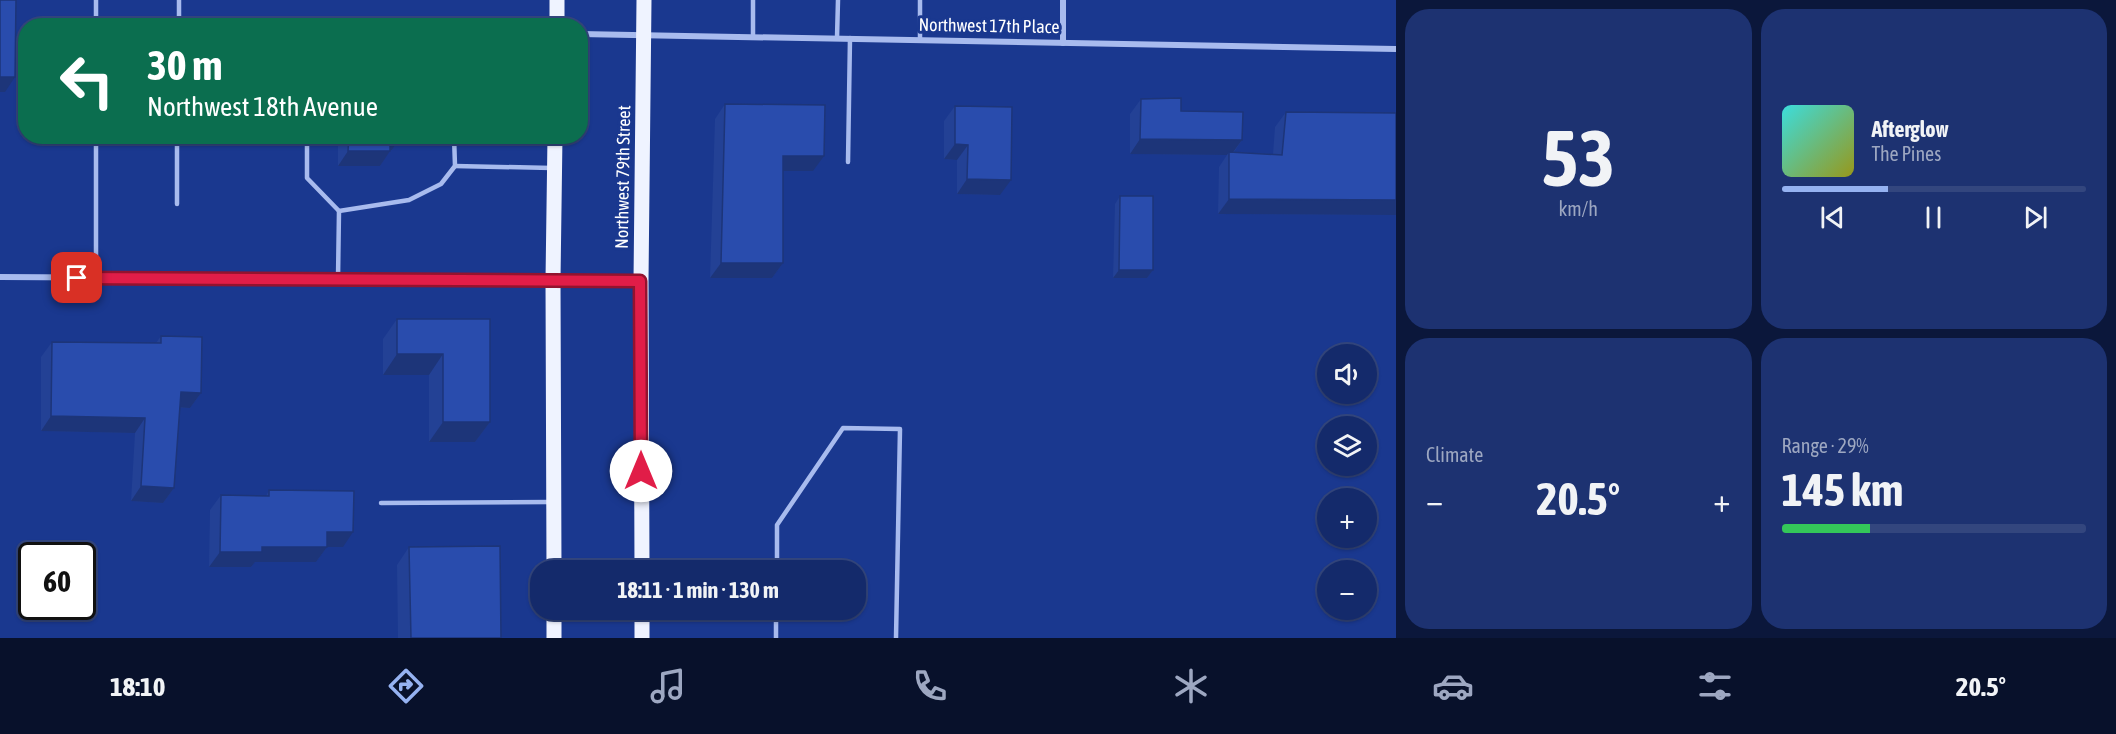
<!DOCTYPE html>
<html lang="en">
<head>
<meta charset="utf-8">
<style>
	:root { --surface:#142a6b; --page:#1d3271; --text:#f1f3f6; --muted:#9da7c1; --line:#33467e; --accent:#95b2f1 }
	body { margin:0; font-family:"Asap Condensed",sans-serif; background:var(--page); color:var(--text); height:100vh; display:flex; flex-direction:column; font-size:22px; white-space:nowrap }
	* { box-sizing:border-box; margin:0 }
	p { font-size:20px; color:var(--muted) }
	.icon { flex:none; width:33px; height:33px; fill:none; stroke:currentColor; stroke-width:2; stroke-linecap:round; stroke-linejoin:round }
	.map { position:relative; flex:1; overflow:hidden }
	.details { display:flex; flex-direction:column; gap:9px; padding:9px; background:#0b173b; width:720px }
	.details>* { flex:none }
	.guide { position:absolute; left:18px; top:18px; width:570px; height:126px; border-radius:24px; box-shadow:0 2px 4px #0004,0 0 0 2px var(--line); background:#0b6e4f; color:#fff; overflow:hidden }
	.controls { position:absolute; left:1317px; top:344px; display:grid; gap:12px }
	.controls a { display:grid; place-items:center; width:60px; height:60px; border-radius:50%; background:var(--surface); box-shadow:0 2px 4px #0004,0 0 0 2px var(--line); font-size:30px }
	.speed { position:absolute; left:18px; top:542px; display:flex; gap:12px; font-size:30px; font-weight:700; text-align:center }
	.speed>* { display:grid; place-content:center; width:78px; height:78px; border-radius:50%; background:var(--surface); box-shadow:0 2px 4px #0004,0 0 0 2px var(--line); line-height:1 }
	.speed .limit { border:3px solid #111; border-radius:9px; background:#fff; color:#111 }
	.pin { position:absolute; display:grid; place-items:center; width:51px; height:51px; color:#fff; margin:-26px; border-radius:12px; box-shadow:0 3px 9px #0006 }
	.me { position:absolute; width:66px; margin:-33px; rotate:0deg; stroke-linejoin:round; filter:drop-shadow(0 0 4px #0008) }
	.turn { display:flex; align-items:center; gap:21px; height:126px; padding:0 30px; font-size:27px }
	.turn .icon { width:78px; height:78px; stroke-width:2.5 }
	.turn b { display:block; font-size:42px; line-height:51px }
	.big { font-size:45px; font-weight:700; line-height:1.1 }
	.details .card { flex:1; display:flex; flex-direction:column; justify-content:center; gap:9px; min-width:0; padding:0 21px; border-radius:24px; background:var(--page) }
	.details .dial { align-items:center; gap:0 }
	.dial b { font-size:78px; line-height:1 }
	.song { display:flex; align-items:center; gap:18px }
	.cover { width:72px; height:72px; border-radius:9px; background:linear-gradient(135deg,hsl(180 70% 55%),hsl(60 70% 35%)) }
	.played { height:6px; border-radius:3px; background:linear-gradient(90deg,var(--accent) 35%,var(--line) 35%) }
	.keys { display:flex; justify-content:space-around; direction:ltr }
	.heat { display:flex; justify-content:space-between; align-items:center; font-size:33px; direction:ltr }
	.charge { height:9px; border-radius:4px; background:linear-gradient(90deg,#34c759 29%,var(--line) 0) }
	.details .tiles { flex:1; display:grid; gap:9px; grid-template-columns:repeat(2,1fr) }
	.trip { position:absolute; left:530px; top:560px; width:336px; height:60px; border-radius:24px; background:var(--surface); box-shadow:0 2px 4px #0004,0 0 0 2px var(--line); font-weight:700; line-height:60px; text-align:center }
	.menu { display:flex; height:96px; justify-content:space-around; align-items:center; background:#08112b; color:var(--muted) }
	.menu .icon { width:42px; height:42px }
	.menu .active { color:var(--accent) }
	.menu b { font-size:27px; color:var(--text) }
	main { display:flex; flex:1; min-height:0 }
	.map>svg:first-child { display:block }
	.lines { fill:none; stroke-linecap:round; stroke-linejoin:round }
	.service { stroke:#a8bbee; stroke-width:4.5 }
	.minor { stroke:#a8bbee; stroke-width:6 }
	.primary { stroke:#eff3ff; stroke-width:15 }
	.wall { fill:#234195 }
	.shaded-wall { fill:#1d3579 }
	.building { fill:#294cad; stroke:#1d3579; stroke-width:1.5 }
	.route-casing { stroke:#92132f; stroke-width:15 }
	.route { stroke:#e11d48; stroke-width:10 }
	.labels { text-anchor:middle; stroke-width:6; stroke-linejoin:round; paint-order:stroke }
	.street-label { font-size:18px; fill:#fff; stroke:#1a388f }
</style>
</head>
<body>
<main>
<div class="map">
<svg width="1396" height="638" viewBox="0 0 1396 638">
	<rect width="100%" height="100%" fill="#1a388f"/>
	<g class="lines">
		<g class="service">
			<polyline points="96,0 96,26"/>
			<polyline points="753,0 753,36"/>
			<polyline points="179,26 179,0"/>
			<polyline points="837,38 838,0"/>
			<polyline points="920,40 920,0"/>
			<polyline points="96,136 96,278"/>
			<polyline points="307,136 307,178 339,211 409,200 441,184 455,166 454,136"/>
			<polyline points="848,162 850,38"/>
			<polyline points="455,166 552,168"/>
			<polyline points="177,204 177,136"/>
			<polyline points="338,279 339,211"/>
			<polyline points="381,503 551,502"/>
			<polyline points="777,570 777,525 843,428 900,429 896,638"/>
			<polyline points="776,638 776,609"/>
		</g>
		<g class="minor">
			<polyline points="580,34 1396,49"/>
			<polyline points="1063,43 1063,0"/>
			<polyline points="0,277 640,281"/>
		</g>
		<g class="primary">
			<polyline points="557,26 557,0"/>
			<polyline points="554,570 553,280 555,136"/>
			<polyline points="642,570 641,281 644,0"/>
			<polyline points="554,609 554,638"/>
			<polyline points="642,609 642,638"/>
		</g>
	</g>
	<g class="wall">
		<polygon points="1141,99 1181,111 1242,140 1234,152 1273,154 1275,127 1286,112 1396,113 1396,215 1218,214 1219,167 1227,155 1130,154 1130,114"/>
		<polygon points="725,104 813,171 783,171 783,263 772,278 710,278 715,119"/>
		<polygon points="955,106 1000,195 957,194 957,160 944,159 944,121"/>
		<polygon points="338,136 401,136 392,150 390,150 380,166 338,166"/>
		<polygon points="1120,196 1153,270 1147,278 1113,278 1115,204"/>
		<polygon points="397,319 490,319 490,422 475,442 429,442 429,375 383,375 383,339"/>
		<polygon points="161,336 201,393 190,408 180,408 174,488 163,503 131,501 135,433 41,431 41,357 52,342 156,343"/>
		<polygon points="269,490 343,547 327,547 316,562 255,562 251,567 209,567 210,510 221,495 266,496"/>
		<polygon points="409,547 501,638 398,638 397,565"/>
	</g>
	<g class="shaded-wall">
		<polygon points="0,77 15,77 5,92 0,92"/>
		<polygon points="389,136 401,136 392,150 380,150"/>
		<polygon points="1140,139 1242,140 1231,155 1229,152 1227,155 1130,154"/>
		<polygon points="955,144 968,145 957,160 944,159"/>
		<polygon points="348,151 390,151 380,166 338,166"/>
		<polygon points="783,156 824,156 813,171 772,171"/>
		<polygon points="967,179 1011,180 1000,195 957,194"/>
		<polygon points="1229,199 1396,200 1396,215 1218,214"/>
		<polygon points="721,263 783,263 772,278 710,278"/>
		<polygon points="1119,270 1153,270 1147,278 1113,278"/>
		<polygon points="397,354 443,354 429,375 383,375"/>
		<polygon points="181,392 201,393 190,408 170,407"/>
		<polygon points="51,416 145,418 135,433 41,431"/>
		<polygon points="443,422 490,422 475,442 429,442"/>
		<polygon points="141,486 174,488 163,503 131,501"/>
		<polygon points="327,532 353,532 343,547 316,547"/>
		<polygon points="262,547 327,547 316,562 255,562 251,567 209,567 220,552"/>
	</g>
	<g class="building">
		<polygon points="0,0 16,0 15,77 0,77"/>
		<polygon points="1181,98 1181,111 1243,112 1242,140 1140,139 1141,99"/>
		<polygon points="725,104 825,105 824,156 783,156 783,263 721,263"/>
		<polygon points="955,106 1012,107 1011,180 967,179 968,145 955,144"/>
		<polygon points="1286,112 1396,113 1396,200 1229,199 1229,152 1282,155"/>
		<polygon points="349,136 390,136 390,151 348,151"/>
		<polygon points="1120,196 1153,196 1153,270 1119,270"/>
		<polygon points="397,319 490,319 490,422 443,422 443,354 397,354"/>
		<polygon points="161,336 202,337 201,393 181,392 174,488 141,486 145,418 51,416 52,342 161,343"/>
		<polygon points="269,490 354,491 353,532 327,532 327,547 262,547 262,552 220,552 221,495 269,496"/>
		<polygon points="500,546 501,638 411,638 409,547"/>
	</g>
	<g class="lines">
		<defs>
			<polyline id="route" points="77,278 640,281 641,471"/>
		</defs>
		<use href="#route" class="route-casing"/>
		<use href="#route" class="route"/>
	</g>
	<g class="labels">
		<g class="street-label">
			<text transform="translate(989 26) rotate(1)" y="6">Northwest 17th Place</text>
			<text transform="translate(623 177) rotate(-89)" y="6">Northwest 79th Street</text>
		</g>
	</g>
</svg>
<div class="controls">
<a><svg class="icon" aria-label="sound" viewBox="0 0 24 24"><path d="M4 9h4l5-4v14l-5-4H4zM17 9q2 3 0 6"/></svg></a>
<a><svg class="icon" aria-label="layers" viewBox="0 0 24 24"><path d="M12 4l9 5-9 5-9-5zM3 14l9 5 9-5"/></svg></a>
<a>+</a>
<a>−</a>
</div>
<div class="speed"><div class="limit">60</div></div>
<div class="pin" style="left:77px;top:278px;background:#d93025"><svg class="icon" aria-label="arrive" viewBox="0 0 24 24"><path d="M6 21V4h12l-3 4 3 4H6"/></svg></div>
<svg class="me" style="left:641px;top:471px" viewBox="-20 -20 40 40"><circle r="19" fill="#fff"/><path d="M0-13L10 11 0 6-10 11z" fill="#e11d48"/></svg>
<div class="trip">18:11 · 1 min · 130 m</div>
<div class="guide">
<div class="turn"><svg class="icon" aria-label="left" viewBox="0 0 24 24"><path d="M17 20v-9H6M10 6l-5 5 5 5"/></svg><div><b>30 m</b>Northwest 18th Avenue</div></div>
</div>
</div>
<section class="details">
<div class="tiles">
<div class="card dial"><b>53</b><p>km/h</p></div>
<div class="card">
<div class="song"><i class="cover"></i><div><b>Afterglow</b><p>The Pines</p></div></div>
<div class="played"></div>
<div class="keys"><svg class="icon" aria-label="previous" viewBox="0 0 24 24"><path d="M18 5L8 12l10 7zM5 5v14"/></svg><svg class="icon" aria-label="pause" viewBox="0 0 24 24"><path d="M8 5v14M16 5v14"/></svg><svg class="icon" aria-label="next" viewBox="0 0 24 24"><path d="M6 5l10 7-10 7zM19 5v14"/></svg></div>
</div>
<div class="card"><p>Climate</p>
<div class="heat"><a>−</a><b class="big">20.5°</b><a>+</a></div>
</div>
<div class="card"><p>Range · 29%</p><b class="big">145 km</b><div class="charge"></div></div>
</div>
</section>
</main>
<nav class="menu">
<b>18:10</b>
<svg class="icon active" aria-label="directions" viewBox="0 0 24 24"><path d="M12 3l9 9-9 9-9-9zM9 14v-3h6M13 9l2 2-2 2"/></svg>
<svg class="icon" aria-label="music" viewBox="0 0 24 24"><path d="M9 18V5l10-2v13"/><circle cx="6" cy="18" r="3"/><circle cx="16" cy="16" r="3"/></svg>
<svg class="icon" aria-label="phone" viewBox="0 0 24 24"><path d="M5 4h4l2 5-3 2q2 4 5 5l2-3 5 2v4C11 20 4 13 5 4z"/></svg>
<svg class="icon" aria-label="climate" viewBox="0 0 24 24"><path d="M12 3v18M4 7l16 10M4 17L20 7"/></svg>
<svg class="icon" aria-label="car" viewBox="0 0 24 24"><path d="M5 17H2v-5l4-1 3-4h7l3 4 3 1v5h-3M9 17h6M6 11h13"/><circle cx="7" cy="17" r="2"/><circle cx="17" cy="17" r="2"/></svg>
<svg class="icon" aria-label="filters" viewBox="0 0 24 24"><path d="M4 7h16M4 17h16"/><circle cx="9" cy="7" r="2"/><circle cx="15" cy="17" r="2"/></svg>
<b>20.5°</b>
</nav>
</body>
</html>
